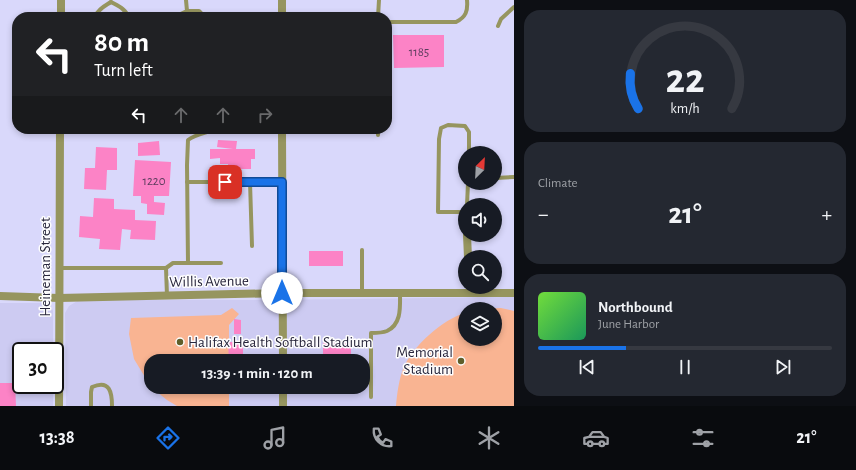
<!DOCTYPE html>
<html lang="en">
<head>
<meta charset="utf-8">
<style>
	:root { --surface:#171b24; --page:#242831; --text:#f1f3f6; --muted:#9ea1a6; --line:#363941; --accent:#1a73e8 }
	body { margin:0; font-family:"Alegreya Sans",sans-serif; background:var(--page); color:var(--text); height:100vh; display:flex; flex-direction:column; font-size:15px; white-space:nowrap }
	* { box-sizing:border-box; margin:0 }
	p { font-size:13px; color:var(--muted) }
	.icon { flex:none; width:22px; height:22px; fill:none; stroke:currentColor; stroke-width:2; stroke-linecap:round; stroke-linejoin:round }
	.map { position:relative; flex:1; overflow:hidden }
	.details { display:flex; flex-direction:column; gap:10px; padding:10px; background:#0d0f14; width:342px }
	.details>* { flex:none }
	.top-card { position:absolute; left:12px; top:12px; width:380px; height:122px; border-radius:16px; box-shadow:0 2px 6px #0003; background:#202124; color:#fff; overflow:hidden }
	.needle { width:26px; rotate:24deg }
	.tools { position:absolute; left:458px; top:146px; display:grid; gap:8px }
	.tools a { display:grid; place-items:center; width:44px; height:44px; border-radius:50%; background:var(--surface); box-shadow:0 2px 6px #0003; font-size:20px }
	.speed { position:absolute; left:12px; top:342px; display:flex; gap:8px; font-size:20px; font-weight:700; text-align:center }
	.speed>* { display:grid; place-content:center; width:52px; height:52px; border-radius:50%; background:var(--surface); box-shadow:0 2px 6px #0003; line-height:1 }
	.speed .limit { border:2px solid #111; border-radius:6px; background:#fff; color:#111 }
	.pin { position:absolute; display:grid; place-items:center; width:34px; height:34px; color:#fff; margin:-17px; border-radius:8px; box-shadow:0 2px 6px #0006 }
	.me { position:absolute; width:44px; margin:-22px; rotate:0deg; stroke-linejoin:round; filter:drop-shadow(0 0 3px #0008) }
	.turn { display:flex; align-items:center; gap:14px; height:84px; padding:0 16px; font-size:18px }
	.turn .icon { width:52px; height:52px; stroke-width:2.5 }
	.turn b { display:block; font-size:28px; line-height:34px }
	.lanes { display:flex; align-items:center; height:38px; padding:0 16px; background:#0003; justify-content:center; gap:20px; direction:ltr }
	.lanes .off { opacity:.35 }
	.big { font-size:30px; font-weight:700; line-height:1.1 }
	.details .tile { flex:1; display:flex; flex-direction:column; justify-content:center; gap:6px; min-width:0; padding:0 14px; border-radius:16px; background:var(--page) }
	.details .dial { align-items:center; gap:0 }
	.dial svg { height:104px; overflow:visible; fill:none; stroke:var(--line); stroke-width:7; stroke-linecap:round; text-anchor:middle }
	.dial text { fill:var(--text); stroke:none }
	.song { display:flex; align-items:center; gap:12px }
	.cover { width:48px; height:48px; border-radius:6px; background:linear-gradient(135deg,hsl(100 70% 55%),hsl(150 70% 35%)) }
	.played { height:4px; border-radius:2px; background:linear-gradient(90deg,var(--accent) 30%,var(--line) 30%) }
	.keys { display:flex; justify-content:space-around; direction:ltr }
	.heat { display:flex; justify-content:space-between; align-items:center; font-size:22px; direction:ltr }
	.trip { position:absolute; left:144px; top:354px; width:226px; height:40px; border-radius:16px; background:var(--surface); box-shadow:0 2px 6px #0003; font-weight:700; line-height:40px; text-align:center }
	.tab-bar { display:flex; height:64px; justify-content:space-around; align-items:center; background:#090b0e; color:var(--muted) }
	.tab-bar .icon { width:28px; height:28px }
	.tab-bar .current { color:var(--accent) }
	.tab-bar b { font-size:18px; color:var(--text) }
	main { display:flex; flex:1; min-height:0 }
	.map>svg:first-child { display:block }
	.built { fill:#cdcbf2; fill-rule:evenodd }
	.green { fill:#f9b492 }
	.building { fill:#fc83c6 }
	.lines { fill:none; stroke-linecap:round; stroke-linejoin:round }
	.service { stroke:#96955f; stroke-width:4 }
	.minor { stroke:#96955f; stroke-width:8 }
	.route-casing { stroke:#114b97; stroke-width:10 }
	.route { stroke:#1a73e8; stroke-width:7 }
	.poi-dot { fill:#5f5e2a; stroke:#fdfdfd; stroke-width:1.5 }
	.labels { text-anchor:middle; stroke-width:3; stroke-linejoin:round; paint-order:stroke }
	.number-label { font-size:13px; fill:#5d3d5e }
	.street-label { font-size:15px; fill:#28263c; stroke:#fdfdfd }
	.poi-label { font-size:15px; fill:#28263c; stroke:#fdfdfd; text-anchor:start }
</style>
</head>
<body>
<main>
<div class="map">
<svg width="514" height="406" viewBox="0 0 514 406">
	<rect width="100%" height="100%" fill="#d9d8fb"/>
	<g class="built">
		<path d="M514,297V406H66L65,313L69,306L79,300H268ZM465,309H495V339H465ZM151,361H363V387H151Z"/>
		<polygon points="0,303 45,303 51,306 53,311 53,351 21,351 21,385 53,385 53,406 0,406"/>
	</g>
	<g class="green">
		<polygon points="232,308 239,314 229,325 229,361 151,361 151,387 134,359 129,334 131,318 221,315"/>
		<path d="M501,308L514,311V406H396C397,394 399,378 404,367C413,346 443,319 465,313V339H495V309H482Z"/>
		<polygon points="151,387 229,387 229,406 177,406 167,400"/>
	</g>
	<g class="building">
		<polygon points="393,35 444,35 444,67 394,68"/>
		<polygon points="218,140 237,141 236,149 255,149 255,159 251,159 251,169 228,169 228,164 220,164 220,158 210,159 210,149 233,149 217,147"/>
		<polygon points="159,141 160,155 138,156 138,143"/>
		<polygon points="96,147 117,148 117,170 107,170 106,190 84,189 85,168 95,168"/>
		<polygon points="135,160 171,162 169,196 154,196 154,202 165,203 164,215 147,214 147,204 141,203 141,196 133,196"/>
		<polygon points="94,198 114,199 114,209 135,210 135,220 156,221 155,240 130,239 131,230 122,229 120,250 99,249 100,239 79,237 80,216 93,217"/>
		<rect x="309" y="251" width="34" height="15"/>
		<polygon points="234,319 241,320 241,334 234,334"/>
		<polygon points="228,342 243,342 243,361 229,361"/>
		<rect x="323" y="343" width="28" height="18"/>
		<polygon points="0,383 15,383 16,406 0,406"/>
		<rect x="323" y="387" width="28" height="7"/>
	</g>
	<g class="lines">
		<g class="service">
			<path d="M111,2C118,6 126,9 128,17"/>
			<polyline points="187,11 199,11 201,13 201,17"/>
			<path d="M95,17C98,9 105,6 111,2"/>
			<polyline points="174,17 187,11 186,0"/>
			<polyline points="378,17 379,0"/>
			<path d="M387,22H456C466,17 468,11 467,0"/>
			<polyline points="498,26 501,19 514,7"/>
			<polyline points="378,135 378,129"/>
			<polyline points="495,178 514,177"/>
			<polyline points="187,182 282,182"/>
			<polyline points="250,182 252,246"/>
			<polyline points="467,205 468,183"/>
			<polyline points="465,212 438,212 439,139 441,128 448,125 465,126 469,132 469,153"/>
			<path d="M188,263L187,165L188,140C196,134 207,133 216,129"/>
			<polyline points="59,268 166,268 167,296"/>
			<polyline points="166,268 173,263 221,263"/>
			<polyline points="362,293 362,250"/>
			<path d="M371,397V333C376,333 382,333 387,331C402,324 400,306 400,293"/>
			<path d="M91,406V392L92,387C110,379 112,393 112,406"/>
		</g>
		<g class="minor">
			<polyline points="61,0 61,17"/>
			<polyline points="282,0 282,17"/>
			<polyline points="282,129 283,361"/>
			<polyline points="467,235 468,257"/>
			<polyline points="0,296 59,298 282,293 514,293"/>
			<polyline points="283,387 283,406"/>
			<polyline points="59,406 60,129"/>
		</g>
	</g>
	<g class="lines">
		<defs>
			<polyline id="route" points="225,182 282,182 282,293"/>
		</defs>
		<use href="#route" class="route-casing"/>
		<use href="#route" class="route"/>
	</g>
	<g class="poi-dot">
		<circle cx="180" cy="342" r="4"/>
		<circle cx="461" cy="361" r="4"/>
	</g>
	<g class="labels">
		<g class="number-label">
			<text x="419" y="56">1185</text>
			<text x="154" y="185">1220</text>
		</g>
		<g class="street-label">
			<text transform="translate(45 267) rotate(-90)" y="5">Heineman Street</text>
			<text transform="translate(209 281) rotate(-1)" y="5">Willis Avenue</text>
		</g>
		<g class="poi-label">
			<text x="188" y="347">Halifax Health Softball Stadium</text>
			<text x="453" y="357" text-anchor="end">Memorial<tspan x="453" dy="17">Stadium</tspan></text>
		</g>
	</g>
</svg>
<div class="tools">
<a><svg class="needle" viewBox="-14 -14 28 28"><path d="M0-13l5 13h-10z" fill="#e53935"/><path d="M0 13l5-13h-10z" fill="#9ea1a6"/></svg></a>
<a><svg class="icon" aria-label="sound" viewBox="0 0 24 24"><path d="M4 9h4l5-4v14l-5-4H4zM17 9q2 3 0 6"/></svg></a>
<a><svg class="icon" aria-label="search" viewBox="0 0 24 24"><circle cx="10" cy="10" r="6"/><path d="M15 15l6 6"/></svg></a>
<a><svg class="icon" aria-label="layers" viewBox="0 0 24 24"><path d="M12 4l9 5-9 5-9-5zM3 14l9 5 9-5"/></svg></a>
</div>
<div class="speed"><div class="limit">30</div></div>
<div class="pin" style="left:225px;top:182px;background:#d93025"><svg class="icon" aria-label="arrive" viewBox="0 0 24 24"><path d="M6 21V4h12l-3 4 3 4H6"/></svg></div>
<svg class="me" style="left:282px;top:293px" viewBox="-20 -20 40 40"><circle r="19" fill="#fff"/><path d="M0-13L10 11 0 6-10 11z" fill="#1a73e8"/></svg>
<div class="trip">13:39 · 1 min · 120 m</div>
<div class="top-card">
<div class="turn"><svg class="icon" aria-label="left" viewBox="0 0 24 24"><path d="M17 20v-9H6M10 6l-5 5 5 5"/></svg><div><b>80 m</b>Turn left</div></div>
<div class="lanes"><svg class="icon" aria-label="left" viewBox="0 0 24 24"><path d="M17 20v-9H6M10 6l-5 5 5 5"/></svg><svg class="icon off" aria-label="ahead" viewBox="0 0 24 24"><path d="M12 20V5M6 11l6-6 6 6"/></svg><svg class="icon off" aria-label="ahead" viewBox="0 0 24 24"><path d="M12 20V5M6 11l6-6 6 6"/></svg><svg class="icon off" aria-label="right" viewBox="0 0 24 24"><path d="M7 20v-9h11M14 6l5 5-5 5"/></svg></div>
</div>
</div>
<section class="details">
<div class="tile dial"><svg viewBox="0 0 100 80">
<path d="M14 69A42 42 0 1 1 86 69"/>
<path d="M14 69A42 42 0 0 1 8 42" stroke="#1a73e8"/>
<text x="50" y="56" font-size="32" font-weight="700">22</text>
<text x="50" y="72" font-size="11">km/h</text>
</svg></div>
<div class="tile"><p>Climate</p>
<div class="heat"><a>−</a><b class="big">21°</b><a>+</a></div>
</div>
<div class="tile">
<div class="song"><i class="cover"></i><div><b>Northbound</b><p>June Harbor</p></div></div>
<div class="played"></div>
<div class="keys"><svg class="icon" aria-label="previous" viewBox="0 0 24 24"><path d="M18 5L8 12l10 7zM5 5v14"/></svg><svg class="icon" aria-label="pause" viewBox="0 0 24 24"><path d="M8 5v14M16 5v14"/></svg><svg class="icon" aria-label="next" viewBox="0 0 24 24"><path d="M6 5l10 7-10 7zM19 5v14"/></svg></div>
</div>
</section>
</main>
<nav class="tab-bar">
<b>13:38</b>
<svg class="icon current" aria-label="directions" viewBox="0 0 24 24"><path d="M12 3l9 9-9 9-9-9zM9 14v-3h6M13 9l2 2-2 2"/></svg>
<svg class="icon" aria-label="music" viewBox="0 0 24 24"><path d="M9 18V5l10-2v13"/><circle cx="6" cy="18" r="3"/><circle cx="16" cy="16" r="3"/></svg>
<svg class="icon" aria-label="phone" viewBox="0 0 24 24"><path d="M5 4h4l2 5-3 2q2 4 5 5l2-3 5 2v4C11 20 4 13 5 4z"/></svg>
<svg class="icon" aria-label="climate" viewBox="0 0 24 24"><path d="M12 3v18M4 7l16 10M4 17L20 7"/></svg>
<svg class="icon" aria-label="car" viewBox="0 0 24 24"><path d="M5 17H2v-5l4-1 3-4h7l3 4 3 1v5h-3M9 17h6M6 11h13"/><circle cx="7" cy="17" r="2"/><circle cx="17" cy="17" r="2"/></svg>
<svg class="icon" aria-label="filters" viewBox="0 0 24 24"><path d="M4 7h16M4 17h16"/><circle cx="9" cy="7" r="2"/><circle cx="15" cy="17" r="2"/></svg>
<b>21°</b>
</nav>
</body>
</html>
